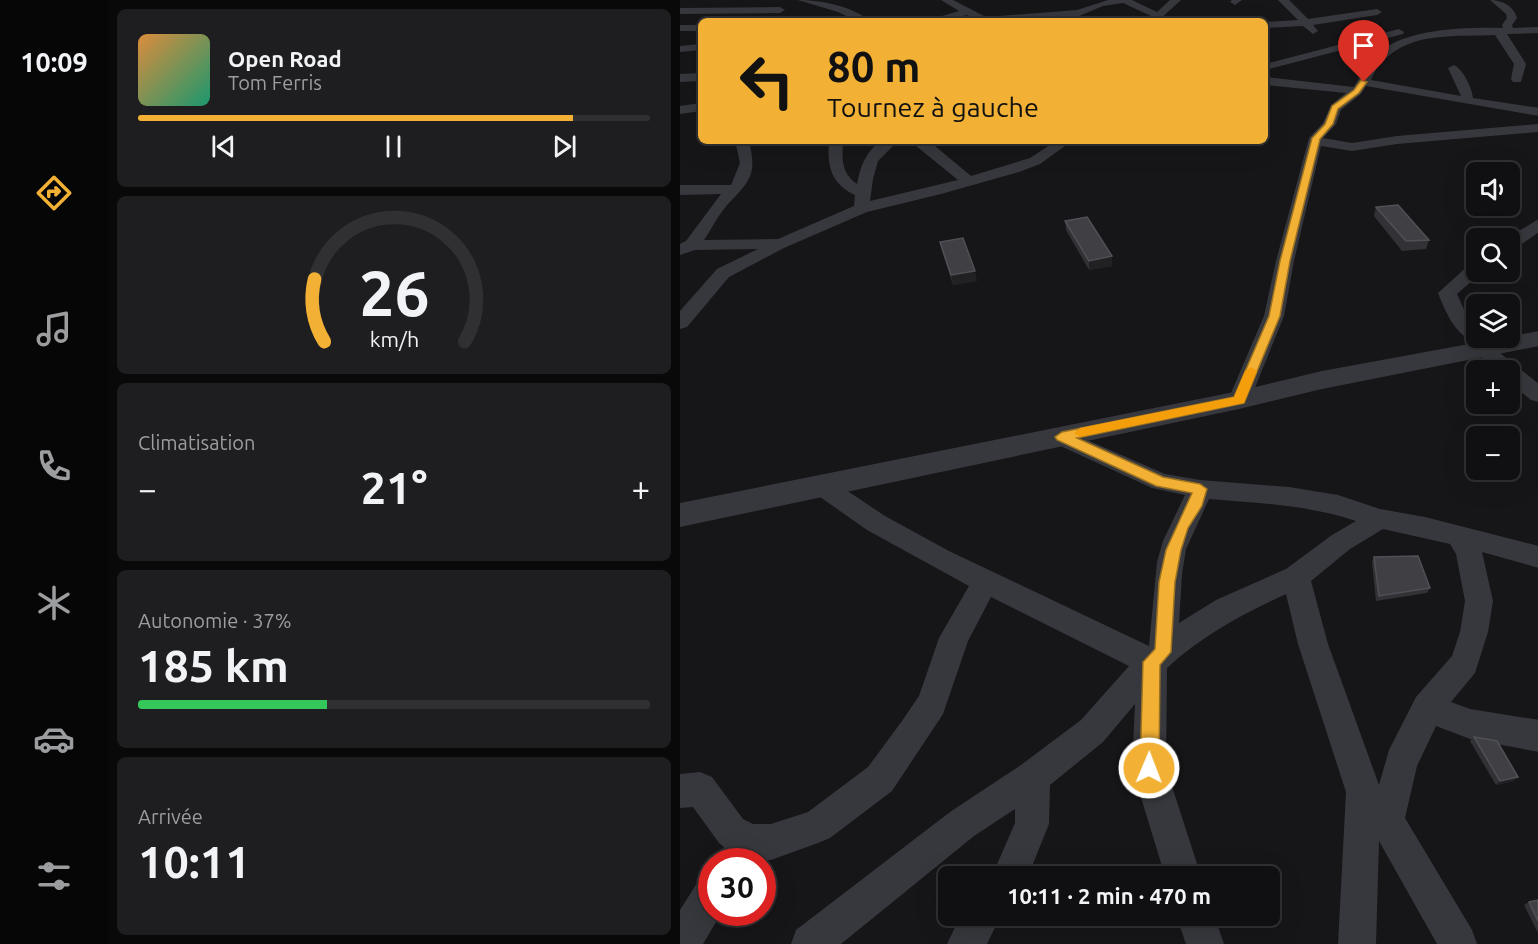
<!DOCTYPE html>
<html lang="fr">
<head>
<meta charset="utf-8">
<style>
	:root { --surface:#101012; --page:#1e1e20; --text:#f1f3f6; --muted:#9c9d9f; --line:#303032; --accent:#f2b134 }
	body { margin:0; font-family:Ubuntu,sans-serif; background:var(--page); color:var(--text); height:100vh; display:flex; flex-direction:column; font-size:22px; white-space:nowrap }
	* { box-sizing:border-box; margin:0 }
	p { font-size:20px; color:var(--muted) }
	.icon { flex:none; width:33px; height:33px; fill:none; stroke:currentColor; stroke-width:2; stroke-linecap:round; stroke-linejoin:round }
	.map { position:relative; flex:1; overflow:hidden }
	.sheet { display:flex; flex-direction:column; gap:9px; padding:9px; background:#09090a; width:572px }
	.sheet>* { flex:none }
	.banner { position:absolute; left:18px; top:18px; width:570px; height:126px; border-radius:9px; box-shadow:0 6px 24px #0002,0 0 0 2px var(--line); background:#f2b134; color:#111; overflow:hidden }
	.controls { position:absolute; left:786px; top:162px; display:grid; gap:12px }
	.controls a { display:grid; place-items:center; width:54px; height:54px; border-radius:9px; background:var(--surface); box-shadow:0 6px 24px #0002,0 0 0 2px var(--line); font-size:30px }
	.speed { position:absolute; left:18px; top:848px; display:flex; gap:12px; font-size:30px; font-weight:700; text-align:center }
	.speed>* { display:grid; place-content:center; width:78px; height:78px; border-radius:50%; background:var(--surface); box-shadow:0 6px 24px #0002,0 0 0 2px var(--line); line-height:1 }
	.speed .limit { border:9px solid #d22; background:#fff; color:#111 }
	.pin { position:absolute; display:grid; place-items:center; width:51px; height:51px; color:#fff; margin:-62px -26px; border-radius:50% 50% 50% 0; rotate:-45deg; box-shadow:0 0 6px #0007 }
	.pin .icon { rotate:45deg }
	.me { position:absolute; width:66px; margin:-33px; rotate:1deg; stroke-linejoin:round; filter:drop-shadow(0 0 4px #0008) }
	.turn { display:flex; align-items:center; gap:21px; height:126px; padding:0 30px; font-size:27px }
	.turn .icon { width:78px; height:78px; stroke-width:2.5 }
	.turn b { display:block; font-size:42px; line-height:51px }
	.big { font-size:45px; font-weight:700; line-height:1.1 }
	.sheet .card { flex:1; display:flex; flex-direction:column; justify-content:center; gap:9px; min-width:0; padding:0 21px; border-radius:9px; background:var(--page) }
	.sheet .dial { align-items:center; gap:0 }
	.dial svg { height:156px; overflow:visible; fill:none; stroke:var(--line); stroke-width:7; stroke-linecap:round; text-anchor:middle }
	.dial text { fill:var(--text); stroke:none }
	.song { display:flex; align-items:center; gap:18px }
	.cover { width:72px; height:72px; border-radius:9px; background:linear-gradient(135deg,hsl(30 70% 55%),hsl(160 70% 35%)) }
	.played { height:6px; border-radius:3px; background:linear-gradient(90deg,var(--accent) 85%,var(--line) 85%) }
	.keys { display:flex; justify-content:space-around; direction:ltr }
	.heat { display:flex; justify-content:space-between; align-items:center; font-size:33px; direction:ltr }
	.charge { height:9px; border-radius:4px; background:linear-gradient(90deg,#34c759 37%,var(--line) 0) }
	.trip { position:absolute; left:258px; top:866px; width:342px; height:60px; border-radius:9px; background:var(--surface); box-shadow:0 6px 24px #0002,0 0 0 2px var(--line); font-weight:700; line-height:60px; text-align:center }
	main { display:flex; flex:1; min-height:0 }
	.tab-bar { display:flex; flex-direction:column; width:108px; justify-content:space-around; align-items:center; background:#060607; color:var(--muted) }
	.tab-bar .icon { width:42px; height:42px }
	.tab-bar .active { color:var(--accent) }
	.tab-bar b { font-size:27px; color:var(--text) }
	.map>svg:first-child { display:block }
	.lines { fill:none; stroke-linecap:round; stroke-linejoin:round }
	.minor { fill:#37383d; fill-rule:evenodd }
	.tertiary { fill:#37383d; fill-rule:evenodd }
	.wall { fill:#323236 }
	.shaded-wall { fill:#212124 }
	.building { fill:#3f3f44; stroke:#4f5156; stroke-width:1.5 }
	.route { fill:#f2b134; stroke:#9d7322; stroke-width:1.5 }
	.slow { fill:#f59e0b }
</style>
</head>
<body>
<main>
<nav class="tab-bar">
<b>10:09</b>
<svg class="icon active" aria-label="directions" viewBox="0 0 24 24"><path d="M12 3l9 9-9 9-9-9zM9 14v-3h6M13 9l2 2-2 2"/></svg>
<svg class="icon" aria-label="music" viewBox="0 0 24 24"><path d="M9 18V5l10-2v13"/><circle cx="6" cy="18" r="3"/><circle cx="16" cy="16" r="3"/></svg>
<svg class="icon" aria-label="phone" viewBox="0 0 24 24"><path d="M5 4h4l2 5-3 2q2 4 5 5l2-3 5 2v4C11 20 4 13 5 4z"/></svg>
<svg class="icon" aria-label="climate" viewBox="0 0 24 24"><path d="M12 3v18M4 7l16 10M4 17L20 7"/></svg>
<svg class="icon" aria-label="car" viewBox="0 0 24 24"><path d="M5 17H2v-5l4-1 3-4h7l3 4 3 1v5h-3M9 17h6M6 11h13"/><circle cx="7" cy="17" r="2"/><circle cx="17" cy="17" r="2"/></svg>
<svg class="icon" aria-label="filters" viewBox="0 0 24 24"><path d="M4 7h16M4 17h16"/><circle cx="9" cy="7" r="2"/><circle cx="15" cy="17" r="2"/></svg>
</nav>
<section class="sheet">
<div class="card">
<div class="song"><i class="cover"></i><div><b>Open Road</b><p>Tom Ferris</p></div></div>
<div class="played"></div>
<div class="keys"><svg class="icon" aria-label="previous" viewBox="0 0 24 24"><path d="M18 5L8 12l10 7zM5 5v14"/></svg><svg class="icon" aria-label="pause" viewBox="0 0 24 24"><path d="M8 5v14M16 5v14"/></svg><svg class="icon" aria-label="next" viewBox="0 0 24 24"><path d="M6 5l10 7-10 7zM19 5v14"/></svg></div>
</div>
<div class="card dial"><svg viewBox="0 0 100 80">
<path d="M14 69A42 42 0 1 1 86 69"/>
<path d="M14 69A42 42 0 0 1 9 37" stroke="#f2b134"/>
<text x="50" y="56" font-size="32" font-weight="700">26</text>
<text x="50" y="72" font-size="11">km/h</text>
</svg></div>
<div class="card"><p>Climatisation</p>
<div class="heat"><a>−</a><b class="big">21°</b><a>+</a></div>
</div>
<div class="card"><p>Autonomie · 37%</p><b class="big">185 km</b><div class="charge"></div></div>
<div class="card"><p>Arrivée</p><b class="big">10:11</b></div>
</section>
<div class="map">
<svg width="859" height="944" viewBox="0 0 859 944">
	<rect width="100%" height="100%" fill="#161618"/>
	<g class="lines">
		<g class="minor">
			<path d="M118,0C141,0 172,6 190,21H177L158,12Z"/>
			<polygon points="261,0 273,0 306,17 397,10 428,0 452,0 477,12 490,0 501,0 478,21 467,21 471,16 443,3 423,6 399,16 298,21 287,15 262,21 245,21 279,11"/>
			<polygon points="552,0 562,0 555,5 550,2"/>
			<polygon points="598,0 609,0 628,19 697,9 702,12 697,15 633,25 638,31 633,34 623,26 585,28 585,22 618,20"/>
			<path d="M810,0C822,0 834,6 837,18L832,25L833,28L859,27V33L827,34L846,64L841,82H833L831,79L834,64L815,35C777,37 733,31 704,60C698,65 694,73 691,80L781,96L768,68L774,65C783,69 792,88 793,98L859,108V116L686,86L681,94L661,110L656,124L643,138L672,143L717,136L859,124V132L717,144L672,151L641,146L614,261L604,316L570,400L567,405L559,407L551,405L548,400L584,316L596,261L629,138L643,123L651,105L666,93L585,85V77L674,87C680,77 686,65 695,56C722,28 786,27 823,28L822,25L827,18L826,14Z"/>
			<polygon points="0,8 100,7 105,10 100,13 0,14"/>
			<rect x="0" y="25" width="21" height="6"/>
			<polygon points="719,29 724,32 723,34 585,70 585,64"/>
			<polygon points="21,44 21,50 0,52 0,46"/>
			<polygon points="21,73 21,81 0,82 0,74"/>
			<polygon points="21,103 21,111 0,114 0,106"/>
			<path d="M55,141H69C77,174 71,180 48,204C39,214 32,228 24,240L98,239L174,206L175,195C151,184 147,166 149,141H163C162,158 161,174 177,184C180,167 186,151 201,141H218L198,161L193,179L190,201L278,180L230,141H249L291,176L350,158L376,141H392L360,164L339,172L261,194L187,212L104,248L49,277L7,327L0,329V311L37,269L78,249L15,250L0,255V244L6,241L41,194L0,195V185H51L60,163Z"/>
			<polygon points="859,219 859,232 836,248 830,249 830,238 827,238"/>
			<path d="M796,263V272H802L777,294L786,314L796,325V338H805L796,342C776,337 765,311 758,293L790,264Z"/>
			<polygon points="803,343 810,345 859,384 859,402 851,400 830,383 830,370 815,370 793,349 796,345"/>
			<path d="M382,429L485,474L520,480L609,487L658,495L700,509L745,517L859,546V568L802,552L813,601L808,632L795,673L771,702L790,709L859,720V752L790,739L756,726L737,766L725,818L792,930L797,944H757L699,841L696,944H658L666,792L618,644L606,594C563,614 523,635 487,668L486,768L521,876H485L452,768L455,704L423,742L370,785L369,824L348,876H312L335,823V809L294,836L161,944H111L116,930L270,812L341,765L401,720L449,666L311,597L288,641L263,714L212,791L150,838L138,843L91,860L37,861L44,847L39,843L13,807L0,808V774L20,772L32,777L63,819L73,824H91L128,812L188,767L222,721L239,696L259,638L289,586L187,530L133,492L130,486L133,480L142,477L151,480L205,516L269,551L469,646L477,562L483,541L505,495L472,488L374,443L371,437L374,431ZM529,499C578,503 628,505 676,521L652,535L606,569L536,600L499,623L502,574L506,549ZM703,529L770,544L776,554L785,601L780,632L772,656L736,697L709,750L699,785L648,644L631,581L670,549Z"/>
			<polygon points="32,875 32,912 42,912 23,944 0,944 0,910 19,880"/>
			<polygon points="281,915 321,915 307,944 267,944"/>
			<polygon points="496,915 534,915 544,944 506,944"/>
		</g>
		<polygon class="tertiary" points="859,331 859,346 642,389 559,409 0,527 0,503 559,391 642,371"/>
	</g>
	<g class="wall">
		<polygon points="696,207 749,240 746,249 722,251 694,216"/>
		<polygon points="385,221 432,266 409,270 386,230"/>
		<polygon points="260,242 297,281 273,285 262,251"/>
		<polygon points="694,557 750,588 747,593 696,601 692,562"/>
		<polygon points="794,737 834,781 816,785 790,741"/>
		<polygon points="858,900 858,933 844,905 849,902"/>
	</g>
	<g class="shaded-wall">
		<polygon points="432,256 432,266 409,270 409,261"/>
		<polygon points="295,271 297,281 273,285 271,275"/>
		<polygon points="838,777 834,781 816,785 820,781"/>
	</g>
	<g class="building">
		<polygon points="718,205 749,240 726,241 696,207"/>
		<polygon points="407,217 432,256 409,261 385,221"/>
		<polygon points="283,238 295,271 271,275 260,242"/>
		<polygon points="738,556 750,588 699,596 694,557"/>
		<polygon points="794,737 817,741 838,777 820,781"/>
		<polygon points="858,900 858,921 849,902"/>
	</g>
	<polygon class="route" points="681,80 687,82 679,93 658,109 653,124 640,139 610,261 600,316 564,403 397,438 483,477 520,484 527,489 522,506 508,528 501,550 495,582 491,652 480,665 479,768 476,774 469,777 463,774 460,768 463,662 475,649 479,582 486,550 512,493 476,486 377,440 375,437 382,432 554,397 589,316 600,261 632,138 645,124 652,106 674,90"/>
	<polygon class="slow" points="571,367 577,371 564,403 400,437 394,433 400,428 554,397 565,371"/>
</svg>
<div class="controls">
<a><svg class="icon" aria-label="sound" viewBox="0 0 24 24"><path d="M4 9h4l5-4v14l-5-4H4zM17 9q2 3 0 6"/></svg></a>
<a><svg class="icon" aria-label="search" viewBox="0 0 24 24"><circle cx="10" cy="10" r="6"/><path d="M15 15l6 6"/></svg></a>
<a><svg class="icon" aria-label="layers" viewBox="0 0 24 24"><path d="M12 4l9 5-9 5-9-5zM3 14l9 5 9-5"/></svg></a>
<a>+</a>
<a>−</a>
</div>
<div class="speed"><div class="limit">30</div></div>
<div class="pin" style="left:684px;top:82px;background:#d93025"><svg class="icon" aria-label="arrive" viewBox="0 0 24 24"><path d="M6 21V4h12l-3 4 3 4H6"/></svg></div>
<svg class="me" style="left:469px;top:768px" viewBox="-20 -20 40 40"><circle r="17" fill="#f2b134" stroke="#fff" stroke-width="3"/><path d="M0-11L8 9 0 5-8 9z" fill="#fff"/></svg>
<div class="trip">10:11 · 2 min · 470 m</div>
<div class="banner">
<div class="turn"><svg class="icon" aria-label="left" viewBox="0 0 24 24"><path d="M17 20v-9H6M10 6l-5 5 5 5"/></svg><div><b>80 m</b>Tournez à gauche</div></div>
</div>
</div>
</main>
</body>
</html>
